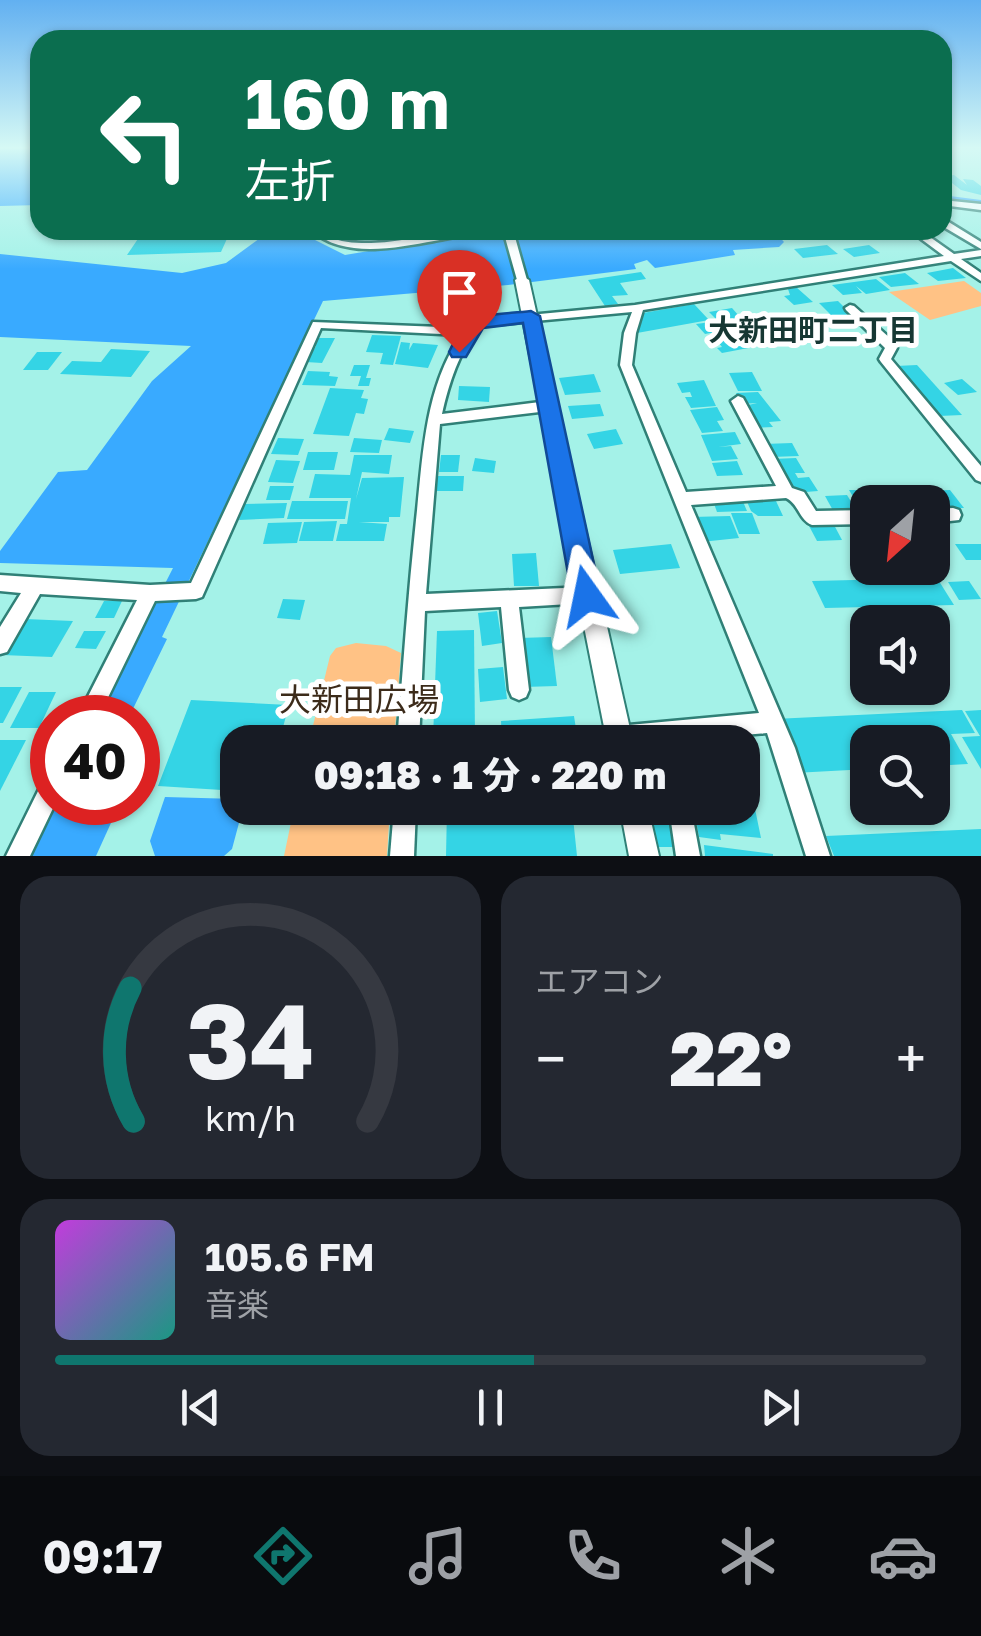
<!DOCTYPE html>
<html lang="ja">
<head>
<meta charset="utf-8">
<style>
	:root { --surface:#171b24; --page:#242831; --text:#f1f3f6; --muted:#9ea1a6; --line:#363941; --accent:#0f766e }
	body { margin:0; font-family:"Golos Text","Noto Sans JP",sans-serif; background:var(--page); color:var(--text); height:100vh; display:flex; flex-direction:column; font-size:38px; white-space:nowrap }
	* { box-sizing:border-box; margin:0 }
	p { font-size:32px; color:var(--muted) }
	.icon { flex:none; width:55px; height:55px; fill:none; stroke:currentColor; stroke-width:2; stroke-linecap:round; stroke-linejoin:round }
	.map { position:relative; height:856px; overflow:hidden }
	.details { display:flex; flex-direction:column; gap:20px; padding:20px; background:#0d0f14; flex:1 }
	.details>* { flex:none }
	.top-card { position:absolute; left:30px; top:30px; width:922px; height:210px; border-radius:30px; box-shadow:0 2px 8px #0004; background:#0b6e4f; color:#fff; overflow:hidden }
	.needle { width:65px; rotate:207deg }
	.controls { position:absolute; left:850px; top:485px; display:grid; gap:20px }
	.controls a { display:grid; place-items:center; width:100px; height:100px; border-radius:20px; background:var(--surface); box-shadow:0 2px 8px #0004; font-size:50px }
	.speed { position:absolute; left:30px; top:695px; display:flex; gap:20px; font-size:50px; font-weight:700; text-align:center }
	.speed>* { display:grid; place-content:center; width:130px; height:130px; border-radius:50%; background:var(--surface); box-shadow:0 2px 8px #0004; line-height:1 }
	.speed .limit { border:15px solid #d22; background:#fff; color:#111 }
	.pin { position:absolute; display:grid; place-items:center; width:85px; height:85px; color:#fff; margin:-102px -42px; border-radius:50% 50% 50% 0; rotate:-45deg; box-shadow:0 0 10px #0007 }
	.pin .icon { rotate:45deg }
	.me { position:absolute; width:110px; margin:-55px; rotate:348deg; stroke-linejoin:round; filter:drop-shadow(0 0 8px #0008) }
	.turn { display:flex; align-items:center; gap:35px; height:210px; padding:0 50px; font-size:45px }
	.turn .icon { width:130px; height:130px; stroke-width:2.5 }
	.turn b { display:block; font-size:70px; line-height:85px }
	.big { font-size:75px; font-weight:800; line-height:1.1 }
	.details .tile { flex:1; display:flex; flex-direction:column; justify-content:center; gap:15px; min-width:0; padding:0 35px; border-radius:30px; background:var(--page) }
	.details .dial { align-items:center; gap:0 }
	.dial svg { height:260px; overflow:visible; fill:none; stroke:var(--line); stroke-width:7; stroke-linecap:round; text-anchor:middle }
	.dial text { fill:var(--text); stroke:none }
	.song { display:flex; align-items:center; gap:30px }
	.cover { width:120px; height:120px; border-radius:15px; background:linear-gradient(135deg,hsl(290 70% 55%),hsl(170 70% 35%)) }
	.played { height:10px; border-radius:5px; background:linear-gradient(90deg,var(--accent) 55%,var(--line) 55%) }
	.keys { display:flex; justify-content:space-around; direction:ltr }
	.heat { display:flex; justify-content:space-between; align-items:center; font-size:55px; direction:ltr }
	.details .tiles { flex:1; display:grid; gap:20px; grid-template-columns:1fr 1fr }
	.tile:last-child { grid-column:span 2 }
	.trip { position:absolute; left:220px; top:725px; width:540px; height:100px; border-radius:30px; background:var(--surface); box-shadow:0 2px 8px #0004; font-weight:800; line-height:100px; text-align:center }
	.dock { display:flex; height:160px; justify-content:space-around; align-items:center; background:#090b0e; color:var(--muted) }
	.dock .icon { width:70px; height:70px }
	.dock .selected { color:var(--accent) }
	.dock b { font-size:45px; color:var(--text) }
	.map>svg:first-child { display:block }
	.green { fill:#ffc285 }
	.water { fill:#39aaff }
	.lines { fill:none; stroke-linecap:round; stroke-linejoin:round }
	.river { fill:#39aaff; fill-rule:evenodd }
	.building { fill:#34d4e5 }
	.minor-casing { stroke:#308077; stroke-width:5 }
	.tertiary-casing { stroke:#308077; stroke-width:4 }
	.minor { fill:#fff; fill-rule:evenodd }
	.tertiary { fill:#fff; fill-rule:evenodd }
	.route { fill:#1a73e8; stroke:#114b97; stroke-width:2.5 }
	.labels { text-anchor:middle; stroke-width:10; stroke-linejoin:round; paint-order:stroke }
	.neighbourhood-label { font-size:30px; font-weight:bold; fill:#163733; stroke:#fff }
	.near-park-label { font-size:32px; fill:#3c2b1a; stroke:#fff }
</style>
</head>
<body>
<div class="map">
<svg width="981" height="856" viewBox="0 0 981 856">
	<rect width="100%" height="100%" fill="#a4f2e8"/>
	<g class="green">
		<polygon points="964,281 981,293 981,306 930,320 889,292"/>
		<polygon points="356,643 386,646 401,653 394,742 309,742 330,656 336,648"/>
		<polygon points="294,808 390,808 387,856 284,856"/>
	</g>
	<g class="water">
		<polygon points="0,149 40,149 40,205 0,206"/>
		<polygon points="271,230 308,230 309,237 345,255 493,230 773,230 784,242 779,247 733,250 735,255 655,268 647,260 634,264 636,269 508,285 323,301 162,637 167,639 129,717 97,717 173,568 0,563 0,551 58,472 87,470 152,381 191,346 0,337 0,254 182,273 226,263"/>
		<polygon points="165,797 237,799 238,808 243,808 232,849 224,856 155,856 150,841"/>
		<polygon points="53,803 120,803 96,856 26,856"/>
	</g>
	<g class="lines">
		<polygon class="river" points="942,195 981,200 981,210 942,205"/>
	</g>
	<g class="building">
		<polygon points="954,175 967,185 963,179 973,180 981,186 981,195 961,190 943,176"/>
		<polygon points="144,230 176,230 174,234 182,230 230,232 221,252 127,255"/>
		<polygon points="340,230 417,230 417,233 340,239"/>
		<polygon points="827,245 838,254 803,258 794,249"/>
		<polygon points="869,245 880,253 854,257 843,249"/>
		<polygon points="953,268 966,278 938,281 927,273"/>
		<polygon points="641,272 646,279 620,283 628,295 612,296 618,304 605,306 588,280"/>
		<polygon points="905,273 919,284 891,287 879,277"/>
		<polygon points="876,279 890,290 866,294 856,286 862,293 843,295 832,285"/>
		<polygon points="796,287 813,302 794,305 784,296 790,295 788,289"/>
		<polygon points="838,301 853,316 834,318 819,303"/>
		<polygon points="694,304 709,320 637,333 643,313"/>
		<polygon points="732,308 746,324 742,317 759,315 768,324 741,329 733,318 717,320 709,312"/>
		<polygon points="719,321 727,330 705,334 696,324"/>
		<polygon points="763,327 779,342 722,353 717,348 722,347 713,336"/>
		<polygon points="372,335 401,336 393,365 380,364 383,353 366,352"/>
		<polygon points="314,338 335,338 322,363 306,362 316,346 310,346"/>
		<polygon points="401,342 410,343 409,350 413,343 438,345 428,368 395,364"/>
		<polygon points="111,349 150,351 131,377 60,374 72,361 101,362"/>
		<polygon points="37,352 62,352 48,370 23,370"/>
		<polygon points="354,365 370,365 366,378 371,378 369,386 358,386 361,376 350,376"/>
		<polygon points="917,365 962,415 939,416 896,366"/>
		<polygon points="308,371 330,372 329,376 338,377 335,386 302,385"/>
		<polygon points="752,372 762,391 738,391 729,373"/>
		<polygon points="594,374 601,392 565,395 559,378"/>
		<polygon points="962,379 977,392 958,395 944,383"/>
		<polygon points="704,380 716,406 691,408 685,397 692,397 690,392 682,393 677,383"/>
		<polygon points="459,386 490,387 489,402 458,400"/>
		<polygon points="330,388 364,390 361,398 368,399 364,414 356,413 349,436 313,434"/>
		<polygon points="758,392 781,421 769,422 773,427 754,428 744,406 757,403 742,404 736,393"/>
		<polygon points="600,404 604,416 572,419 568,406"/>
		<polygon points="717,407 724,420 717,421 723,431 702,433 690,410"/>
		<polygon points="389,428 414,431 410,443 384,440"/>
		<polygon points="616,429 623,444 594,449 587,434"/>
		<polygon points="735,432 741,444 718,447 731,446 738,459 712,461 701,435"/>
		<polygon points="278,438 304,439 298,455 271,454"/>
		<polygon points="354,438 382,440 379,453 350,452"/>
		<polygon points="792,443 799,456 771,457 764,444"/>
		<polygon points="308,452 338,452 334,470 303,470"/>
		<polygon points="354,455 392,455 389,474 362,472 356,499 362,478 404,477 400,517 389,517 389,522 359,522 387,524 384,541 336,541 340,524 347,524 351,498 309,498 315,474 350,475"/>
		<polygon points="441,455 460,455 458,472 439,472"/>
		<polygon points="475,458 496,461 494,473 472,471"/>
		<polygon points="796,458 805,473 795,473 798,478 809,477 818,491 793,493 772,459"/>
		<polygon points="276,460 300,461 293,483 268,482"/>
		<polygon points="737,461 743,475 717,476 712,463"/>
		<polygon points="435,476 464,476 463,491 434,491"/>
		<polygon points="270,486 294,486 290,500 266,500"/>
		<polygon points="895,489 915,489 924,502 904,502"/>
		<polygon points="849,490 868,490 876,502 868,502 868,510 861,510"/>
		<polygon points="950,490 964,508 937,508 925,491"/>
		<polygon points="847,495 858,513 835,514 825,496"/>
		<polygon points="769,496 771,501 776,501 783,516 758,516 751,511 745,497"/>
		<polygon points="741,497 747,511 717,512 712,498"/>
		<polygon points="292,501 348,501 345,519 287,519"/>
		<polygon points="287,503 284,518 239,520 244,504"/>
		<polygon points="731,513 752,513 760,534 739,534"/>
		<polygon points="730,516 739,538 701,542 692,517"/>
		<polygon points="337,521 333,541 299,541 304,522"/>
		<polygon points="302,522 297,543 263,544 268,523"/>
		<polygon points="833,523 842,540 817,541 808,524"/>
		<polygon points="671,544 680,568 620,574 613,550"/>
		<polygon points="955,544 981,544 981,560 966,560"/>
		<polygon points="536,553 539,586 514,586 512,554"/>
		<polygon points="937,578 954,605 825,608 812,581"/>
		<polygon points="969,581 981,599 959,600 948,582"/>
		<polygon points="283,599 305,600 300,620 277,618"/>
		<polygon points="104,601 122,601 114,618 95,618"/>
		<polygon points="497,611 502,643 482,646 478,613"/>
		<polygon points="25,619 73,621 52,657 2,655"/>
		<polygon points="474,630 475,738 433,739 437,631"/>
		<polygon points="84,631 106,631 96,649 75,648"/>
		<polygon points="551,637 557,686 523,687 519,638"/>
		<polygon points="503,667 507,699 480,702 478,669"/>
		<polygon points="0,687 22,687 3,723 0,723"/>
		<polygon points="29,692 56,692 39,728 10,728"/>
		<polygon points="191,700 289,705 279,742 238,742 238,791 158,786"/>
		<polygon points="962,710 975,733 951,734 968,764 932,766 932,742 868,742 868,769 794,773 774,719"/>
		<polygon points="981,710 981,769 962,737 980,736 965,711"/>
		<polygon points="574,716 578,742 502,742 501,721"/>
		<polygon points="0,740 26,740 0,791"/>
		<polygon points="742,803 754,804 761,838 720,834 721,840 699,837 694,808 742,808"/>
		<polygon points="447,808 572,808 577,856 446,856"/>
		<polygon points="639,808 672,808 680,847 646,847"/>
		<polygon points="981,829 981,856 834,856 826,836"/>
		<polygon points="704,845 773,854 773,856 705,856"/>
	</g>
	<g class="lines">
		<defs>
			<g id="minor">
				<polygon points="942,200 981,204 981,210 942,205"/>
				<polygon points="942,221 947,221 981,242 981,249 942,226"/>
				<path d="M311,230C322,230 324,233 333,238C344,243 359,243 371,243C408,242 444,230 481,230C467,236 449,238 434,241C395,248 344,259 311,230Z"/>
				<polygon points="503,230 513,230 527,280 526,282 522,283 517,280"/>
				<path d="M909,230H920L954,254L981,250V256L961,259L981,273V281L951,261L643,310L636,333L632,365L686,492L776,486L731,401L738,396L743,398L792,488L804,492L816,511L868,510V524L812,525C799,520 799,504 786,498L691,505L795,748L830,856H806L767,733L661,742H610L608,736L611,729L618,726L759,713L620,365L624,333L632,312L480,326C459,351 449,383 442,414L548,401L555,406L548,411L440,424L426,594L587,587L593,589L596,595L593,601L587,603L519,607L529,690L526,697L519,700L512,697L509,690L501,607L425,611L419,742H397C403,668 408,594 416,520C423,456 424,390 461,335L321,328L202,597L196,599L155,601L98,718H77L137,600L40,594L7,652L0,654V627L21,593L0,591V575L150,585L191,583L313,322L466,328L473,321L477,320L635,305L944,256Z"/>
				<polygon points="850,305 854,306 891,339 897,348 891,359 981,466 981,482 976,480 881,362 879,359 885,348 846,310 845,308"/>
				<polygon points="953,508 959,510 961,515 959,520 932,523 932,509"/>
				<polygon points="52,776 52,802 56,802 30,856 6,856 44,779"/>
				<polygon points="394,808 416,808 414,856 390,856"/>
				<polygon points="669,808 691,808 700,856 676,856"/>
			</g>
			<g id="tertiary">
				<polygon points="522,276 529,280 633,742 607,742 515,280"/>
				<polygon points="620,808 648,808 659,856 629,856"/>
			</g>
		</defs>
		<use href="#minor" class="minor-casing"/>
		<use href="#tertiary" class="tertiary-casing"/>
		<use href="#minor" class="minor"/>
		<use href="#tertiary" class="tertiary"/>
	</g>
	<linearGradient id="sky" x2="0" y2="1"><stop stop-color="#62b0f1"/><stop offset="0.55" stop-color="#d6f9f5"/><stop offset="1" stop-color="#d6f9f5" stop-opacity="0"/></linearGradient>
	<rect width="981" height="269" fill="url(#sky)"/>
	<path class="route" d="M531,311L540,316L601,596L597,605L587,609L576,605L572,596L523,323L483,328L466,357H452L449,352C469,309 489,316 531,311Z"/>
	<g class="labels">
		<g class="neighbourhood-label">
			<text x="813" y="341">大新田町二丁目</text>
		</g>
		<g class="near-park-label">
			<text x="359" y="711">大新田広場</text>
		</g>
	</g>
</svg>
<div class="controls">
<a><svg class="needle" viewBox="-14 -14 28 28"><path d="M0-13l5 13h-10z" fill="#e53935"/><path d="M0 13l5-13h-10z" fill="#9ea1a6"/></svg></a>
<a><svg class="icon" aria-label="sound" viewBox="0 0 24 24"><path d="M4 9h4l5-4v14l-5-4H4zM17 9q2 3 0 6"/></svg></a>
<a><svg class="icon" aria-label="search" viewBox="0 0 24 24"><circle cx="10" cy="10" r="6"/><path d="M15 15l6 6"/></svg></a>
</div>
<div class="speed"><div class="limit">40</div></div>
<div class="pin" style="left:459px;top:352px;background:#d93025"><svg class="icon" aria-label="arrive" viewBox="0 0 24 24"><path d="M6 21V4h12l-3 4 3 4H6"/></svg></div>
<svg class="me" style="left:587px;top:596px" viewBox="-20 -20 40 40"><path d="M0-17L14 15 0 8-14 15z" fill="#1a73e8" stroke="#fff" stroke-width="4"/></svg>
<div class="trip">09:18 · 1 分 · 220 m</div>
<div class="top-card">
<div class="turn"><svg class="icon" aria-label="left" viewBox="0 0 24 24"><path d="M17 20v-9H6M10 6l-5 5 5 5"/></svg><div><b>160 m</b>左折</div></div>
</div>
</div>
<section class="details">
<div class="tiles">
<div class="tile dial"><svg viewBox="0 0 100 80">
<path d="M14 69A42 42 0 1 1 86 69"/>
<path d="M14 69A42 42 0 0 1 13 28" stroke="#0f766e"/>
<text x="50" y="56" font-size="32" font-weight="700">34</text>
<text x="50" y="72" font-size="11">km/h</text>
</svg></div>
<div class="tile"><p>エアコン</p>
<div class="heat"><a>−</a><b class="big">22°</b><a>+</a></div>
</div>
<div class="tile">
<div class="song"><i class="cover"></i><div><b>105.6 FM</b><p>音楽</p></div></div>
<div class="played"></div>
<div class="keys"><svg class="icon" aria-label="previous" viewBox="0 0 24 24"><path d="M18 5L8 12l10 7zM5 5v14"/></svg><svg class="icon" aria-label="pause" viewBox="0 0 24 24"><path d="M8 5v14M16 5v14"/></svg><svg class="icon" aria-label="next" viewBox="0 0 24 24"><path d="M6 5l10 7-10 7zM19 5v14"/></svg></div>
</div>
</div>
</section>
<nav class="dock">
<b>09:17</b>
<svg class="icon selected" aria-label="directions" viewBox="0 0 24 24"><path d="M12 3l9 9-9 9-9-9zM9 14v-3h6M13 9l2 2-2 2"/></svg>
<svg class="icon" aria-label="music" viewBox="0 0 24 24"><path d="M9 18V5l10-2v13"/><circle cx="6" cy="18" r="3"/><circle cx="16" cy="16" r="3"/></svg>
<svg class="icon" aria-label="phone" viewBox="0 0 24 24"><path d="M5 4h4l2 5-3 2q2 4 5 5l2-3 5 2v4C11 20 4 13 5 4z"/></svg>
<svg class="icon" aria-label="climate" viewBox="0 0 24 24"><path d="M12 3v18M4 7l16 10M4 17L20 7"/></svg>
<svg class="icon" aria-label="car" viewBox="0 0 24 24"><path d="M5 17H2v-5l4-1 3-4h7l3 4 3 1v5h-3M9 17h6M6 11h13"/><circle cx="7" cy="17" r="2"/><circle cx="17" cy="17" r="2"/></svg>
</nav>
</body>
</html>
